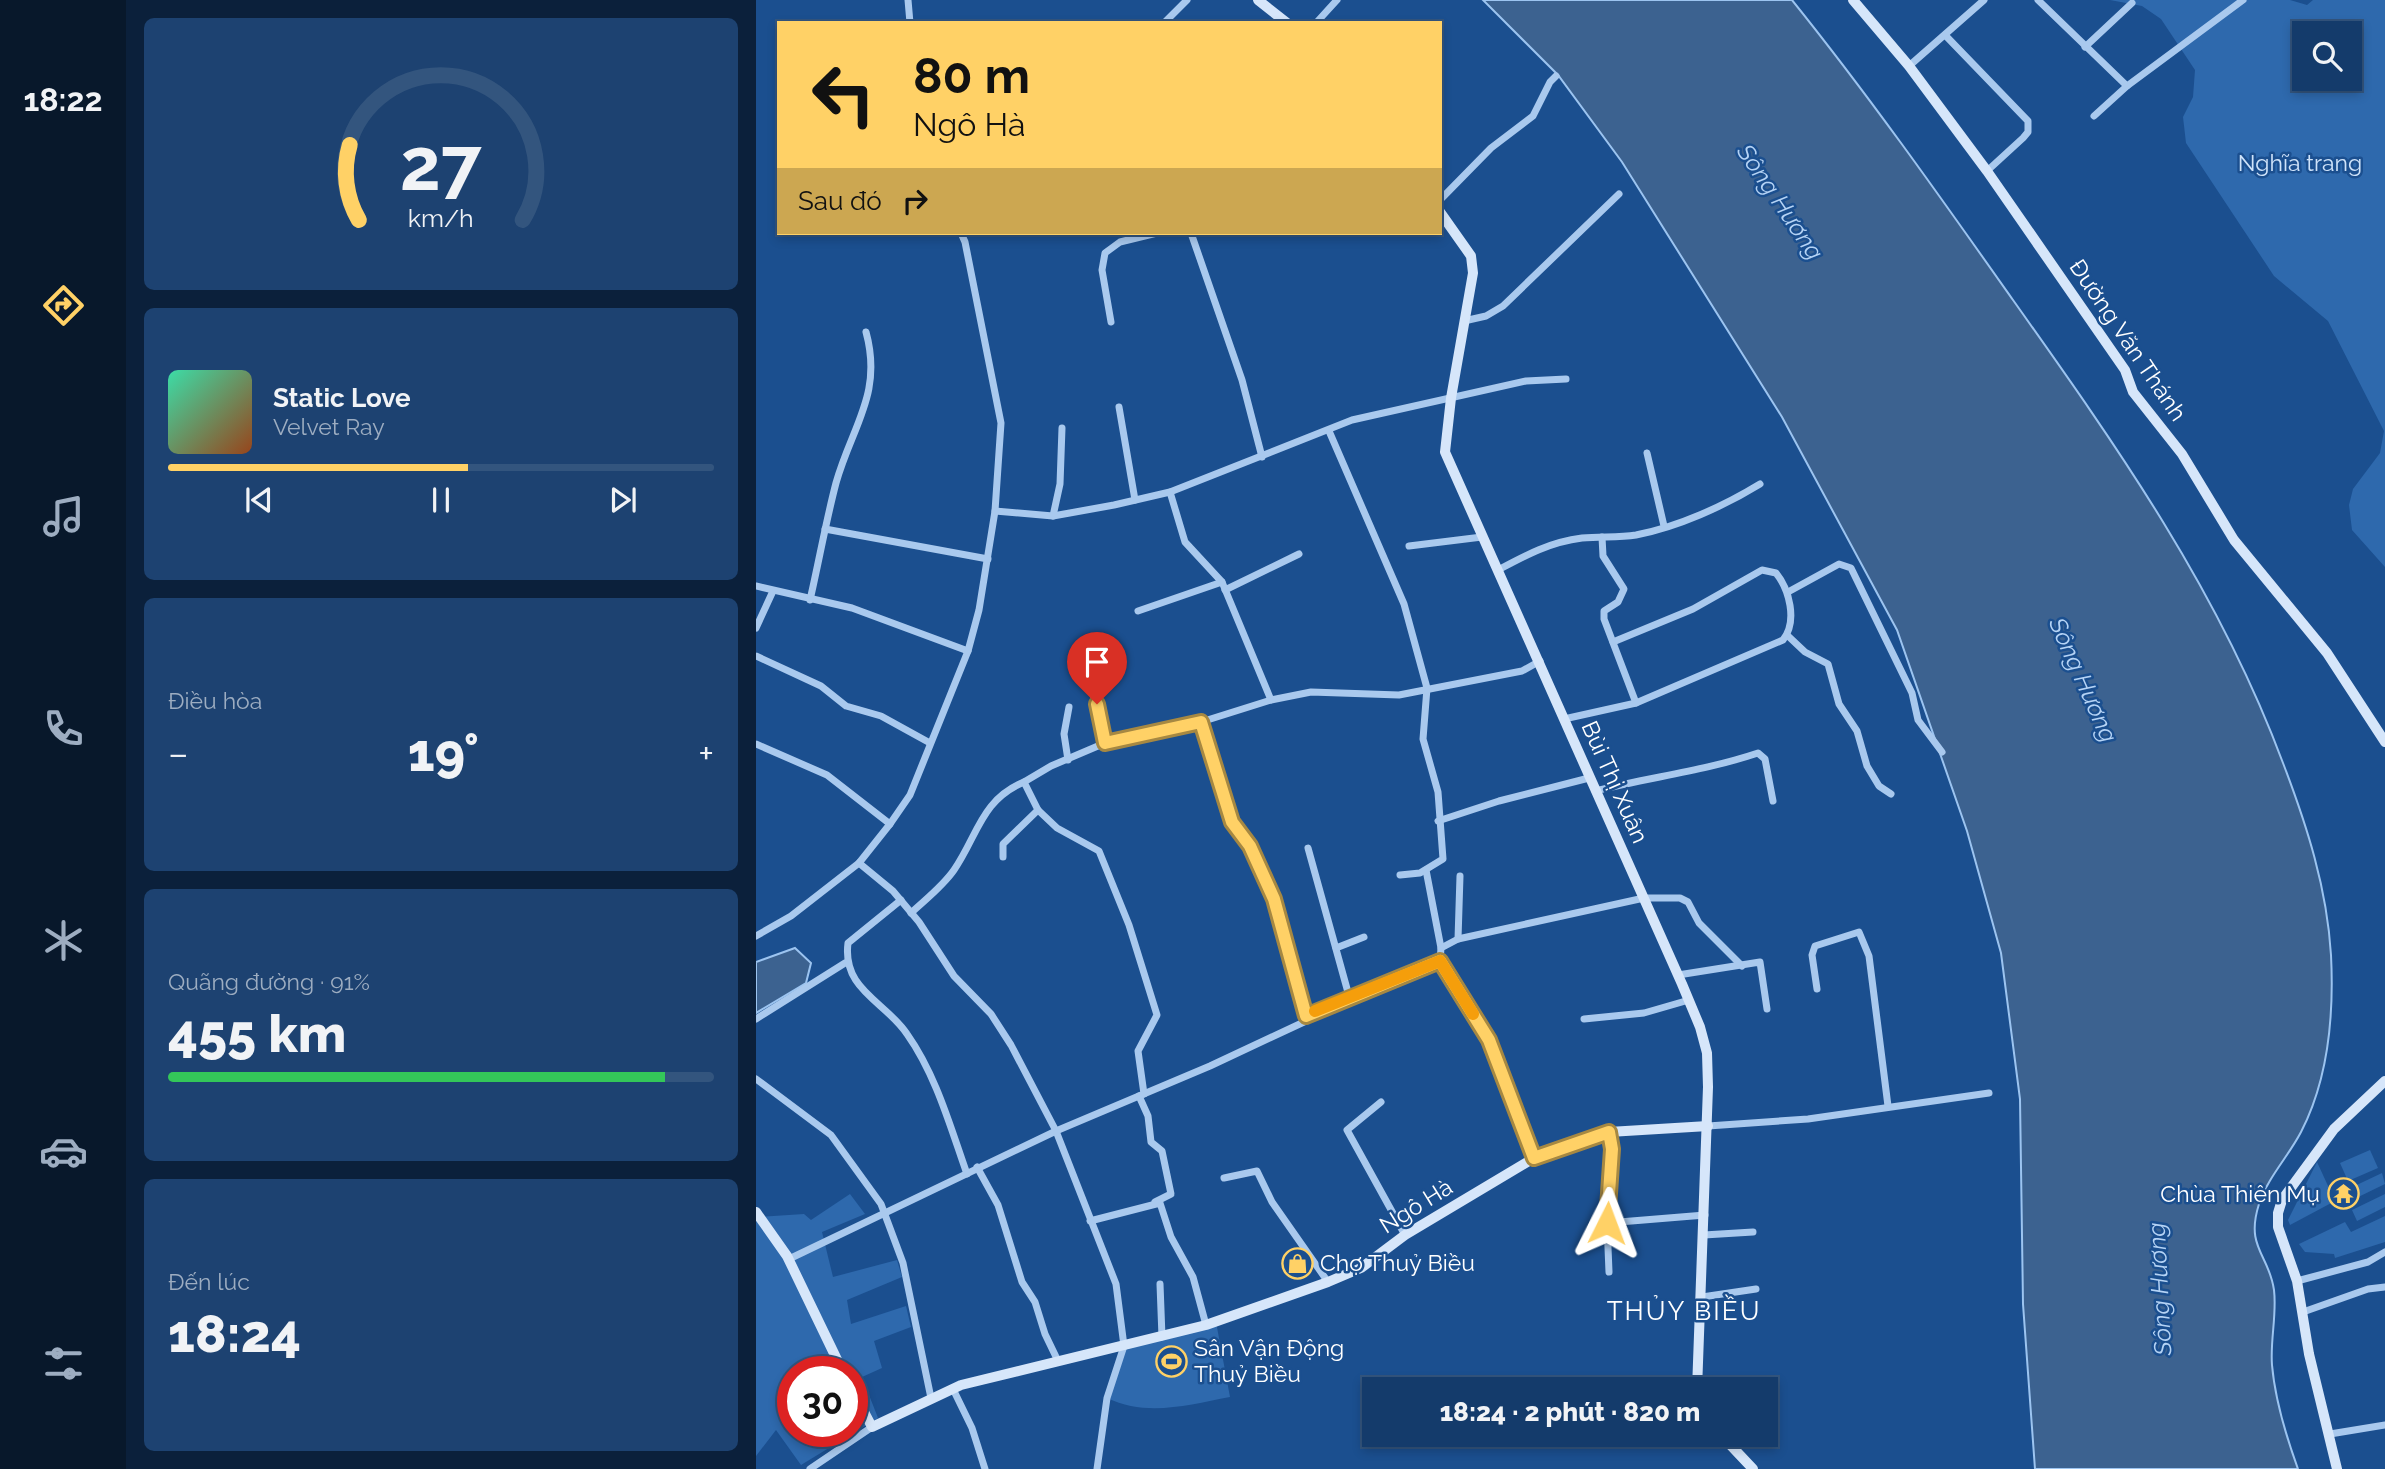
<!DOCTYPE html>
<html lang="vi">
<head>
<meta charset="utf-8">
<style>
	:root { --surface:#143b6b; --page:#1d4271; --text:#f1f3f6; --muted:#9dadc1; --line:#33557e; --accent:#ffd166 }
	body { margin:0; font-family:Raleway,sans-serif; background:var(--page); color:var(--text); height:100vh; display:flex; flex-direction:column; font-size:26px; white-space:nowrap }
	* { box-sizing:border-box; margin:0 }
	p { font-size:23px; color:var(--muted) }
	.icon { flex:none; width:38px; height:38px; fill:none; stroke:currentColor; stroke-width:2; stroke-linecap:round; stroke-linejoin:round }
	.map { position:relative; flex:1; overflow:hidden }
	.sheet { display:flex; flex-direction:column; gap:18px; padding:18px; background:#0b203b; width:630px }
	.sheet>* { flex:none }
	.banner { position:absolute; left:21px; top:21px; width:665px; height:214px; border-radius:0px; box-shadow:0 4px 10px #0003,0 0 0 2px var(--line); background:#ffd166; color:#111; overflow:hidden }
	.buttons { position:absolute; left:1536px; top:21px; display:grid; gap:14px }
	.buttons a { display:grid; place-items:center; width:70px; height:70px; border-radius:0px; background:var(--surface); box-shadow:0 4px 10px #0003,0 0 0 2px var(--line); font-size:35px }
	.speed { position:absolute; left:21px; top:1356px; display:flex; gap:14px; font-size:35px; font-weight:700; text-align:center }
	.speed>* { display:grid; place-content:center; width:91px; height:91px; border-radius:50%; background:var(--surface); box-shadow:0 4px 10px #0003,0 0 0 2px var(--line); line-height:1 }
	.speed .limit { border:10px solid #d22; background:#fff; color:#111 }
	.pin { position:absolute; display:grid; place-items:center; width:60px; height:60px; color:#fff; margin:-72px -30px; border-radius:50% 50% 50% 0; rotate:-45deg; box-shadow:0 0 7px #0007 }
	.pin .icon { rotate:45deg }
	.me { position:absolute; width:77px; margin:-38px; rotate:3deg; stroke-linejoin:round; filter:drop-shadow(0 0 5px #0008) }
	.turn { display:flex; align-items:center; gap:24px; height:147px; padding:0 21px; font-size:32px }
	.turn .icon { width:91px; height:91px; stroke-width:2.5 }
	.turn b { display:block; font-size:49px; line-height:60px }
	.then { display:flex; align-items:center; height:66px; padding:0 21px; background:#0003; gap:14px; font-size:26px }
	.big { font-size:52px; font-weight:800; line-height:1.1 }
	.sheet .widget { flex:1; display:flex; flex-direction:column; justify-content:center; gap:10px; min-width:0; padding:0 24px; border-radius:10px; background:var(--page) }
	.sheet .dial { align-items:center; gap:0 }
	.dial svg { height:182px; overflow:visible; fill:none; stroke:var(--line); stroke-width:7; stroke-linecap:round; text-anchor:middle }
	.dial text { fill:var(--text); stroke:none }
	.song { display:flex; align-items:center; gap:21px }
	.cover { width:84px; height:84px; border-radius:10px; background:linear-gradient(135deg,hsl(160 70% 55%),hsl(20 70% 35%)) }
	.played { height:7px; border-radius:4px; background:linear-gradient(90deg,var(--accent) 55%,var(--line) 55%) }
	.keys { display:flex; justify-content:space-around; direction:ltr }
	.heat { display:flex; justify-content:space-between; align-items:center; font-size:38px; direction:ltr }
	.charge { height:10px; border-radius:5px; background:linear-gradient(90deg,#34c759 91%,var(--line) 0) }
	.trip { position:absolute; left:606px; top:1377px; width:416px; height:70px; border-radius:0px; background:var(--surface); box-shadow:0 4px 10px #0003,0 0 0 2px var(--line); font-weight:800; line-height:70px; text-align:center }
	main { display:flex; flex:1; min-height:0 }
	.menu { display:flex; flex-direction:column; width:126px; justify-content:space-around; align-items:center; background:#08182b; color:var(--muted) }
	.menu .icon { width:49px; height:49px }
	.menu .current { color:var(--accent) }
	.menu b { font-size:32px; color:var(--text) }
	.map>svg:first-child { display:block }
	.green { fill:#2e69ad; fill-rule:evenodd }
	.water { fill:#3c6290; stroke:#9cc4f0; stroke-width:2 }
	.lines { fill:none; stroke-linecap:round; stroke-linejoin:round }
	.street { stroke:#a9c9ee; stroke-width:7 }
	.secondary { stroke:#d6e6fa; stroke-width:10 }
	.route-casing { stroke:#a68842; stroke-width:18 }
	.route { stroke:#ffd166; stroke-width:12 }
	.slow { stroke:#f59e0b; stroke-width:12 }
	.labels { text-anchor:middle; stroke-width:5; stroke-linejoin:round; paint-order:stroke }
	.park-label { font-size:23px; fill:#cfe3fa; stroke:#1b4f8f }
	.street-label { font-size:23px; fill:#fff; stroke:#1b4f8f }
	.poi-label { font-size:23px; fill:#fff; stroke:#1b4f8f; text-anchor:start }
	.water-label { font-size:24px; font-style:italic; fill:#b5d3f5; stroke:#1b4f8f }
	.quarter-label { font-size:26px; letter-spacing:2px; fill:#fff; stroke:#1b4f8f }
</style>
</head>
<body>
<main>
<nav class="menu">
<b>18:22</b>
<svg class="icon current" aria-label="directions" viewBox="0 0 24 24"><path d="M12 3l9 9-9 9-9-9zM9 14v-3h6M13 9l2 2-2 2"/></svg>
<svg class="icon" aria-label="music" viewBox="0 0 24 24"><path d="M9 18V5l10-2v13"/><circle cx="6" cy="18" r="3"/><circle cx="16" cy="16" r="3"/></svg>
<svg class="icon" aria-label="phone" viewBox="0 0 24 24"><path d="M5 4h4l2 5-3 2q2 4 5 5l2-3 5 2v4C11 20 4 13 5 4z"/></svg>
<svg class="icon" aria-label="climate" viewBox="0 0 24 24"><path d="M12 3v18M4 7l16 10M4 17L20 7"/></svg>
<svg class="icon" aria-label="car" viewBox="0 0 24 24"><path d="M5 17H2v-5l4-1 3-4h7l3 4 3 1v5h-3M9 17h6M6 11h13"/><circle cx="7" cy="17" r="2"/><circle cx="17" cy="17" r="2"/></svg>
<svg class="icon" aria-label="filters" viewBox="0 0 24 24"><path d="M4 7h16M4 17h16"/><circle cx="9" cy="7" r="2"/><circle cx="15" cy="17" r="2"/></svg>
</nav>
<section class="sheet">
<div class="widget dial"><svg viewBox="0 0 100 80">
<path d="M14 69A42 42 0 1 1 86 69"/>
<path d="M14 69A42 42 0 0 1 10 36" stroke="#ffd166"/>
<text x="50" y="56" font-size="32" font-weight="700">27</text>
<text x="50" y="72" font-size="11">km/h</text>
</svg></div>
<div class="widget">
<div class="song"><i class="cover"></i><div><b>Static Love</b><p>Velvet Ray</p></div></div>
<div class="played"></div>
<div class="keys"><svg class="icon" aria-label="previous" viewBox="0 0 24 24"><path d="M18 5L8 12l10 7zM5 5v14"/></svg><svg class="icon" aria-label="pause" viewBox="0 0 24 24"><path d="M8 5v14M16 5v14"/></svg><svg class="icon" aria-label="next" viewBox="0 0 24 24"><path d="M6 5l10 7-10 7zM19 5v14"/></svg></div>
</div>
<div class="widget"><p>Điều hòa</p>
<div class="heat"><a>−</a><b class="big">19°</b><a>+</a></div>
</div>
<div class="widget"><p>Quãng đường · 91%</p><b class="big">455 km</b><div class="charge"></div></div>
<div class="widget"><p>Đến lúc</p><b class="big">18:24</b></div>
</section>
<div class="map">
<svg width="1629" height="1469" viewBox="0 0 1629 1469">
	<rect width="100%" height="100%" fill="#1b4f8f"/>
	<g class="green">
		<path d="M1354,0H1534L1551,5L1557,0H1629V567L1596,530L1593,505L1597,489L1624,453L1628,431L1572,321L1518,276L1430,143L1427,117L1437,97L1439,70L1405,19L1386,6ZM1549,33H1594V79H1549Z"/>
		<polygon points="1614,1150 1622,1168 1592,1181 1584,1163"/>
		<polygon points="1561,1162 1579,1201 1534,1225 1532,1220"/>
		<polygon points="1626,1173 1629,1184 1594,1201 1588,1191"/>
		<path d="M94,1194L109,1214L66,1232L77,1277L141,1260L146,1277L91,1300L95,1324L150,1306L155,1327L118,1341L126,1368L106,1377L122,1418L45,1465L20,1430L0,1456V1217L48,1214L55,1220ZM37,1372H96V1432H37Z"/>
		<polygon points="1629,1194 1629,1207 1601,1221 1596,1210"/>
		<polygon points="1629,1216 1629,1242 1579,1258 1578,1254 1549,1252 1543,1244 1589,1222 1595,1232"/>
		<path d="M460,1322L474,1397C432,1405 391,1417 351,1398L368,1346Z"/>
	</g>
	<g class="water">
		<path d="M727,0H1036C1114,97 1185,198 1257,300C1362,448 1463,591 1527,763C1551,826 1571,888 1575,955C1578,1014 1573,1078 1545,1132C1532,1157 1512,1177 1503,1204C1489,1248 1513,1254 1518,1290C1521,1315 1514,1340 1516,1365C1519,1399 1530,1436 1542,1469H1279L1267,1304L1264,1099L1245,953L1211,831L1141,630L1026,417L866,162L802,75Z"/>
		<polygon points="39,948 55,963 50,983 0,1013 0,962"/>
	</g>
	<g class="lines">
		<g class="street">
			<polyline points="152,0 154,23"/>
			<polyline points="1282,0 1371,86 1487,0"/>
			<polyline points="408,23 431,0"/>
			<polyline points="560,23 581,0"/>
			<polyline points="1189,35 1272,121 1272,132 1267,138 1231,171"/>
			<polyline points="1329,47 1376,3"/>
			<polyline points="1153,66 1228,0"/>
			<polyline points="1338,116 1371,86"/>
			<polyline points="684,200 735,148 777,116 794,82 800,76"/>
			<polyline points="435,233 486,380 506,457"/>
			<polyline points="708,321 730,316 747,306 863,194"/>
			<polyline points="355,322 346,270 349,253 364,242 401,233"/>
			<polyline points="363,407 379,500"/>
			<polyline points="573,431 648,604 671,688 667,739 682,792 687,859 664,873 644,875"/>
			<polyline points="891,453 908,526"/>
			<polyline points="414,492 429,542 466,582 515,700 555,692 643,695 766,671 784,661"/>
			<polyline points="239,511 297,516 358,505 414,492 596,420 770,381 810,379"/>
			<polyline points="297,516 304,484 306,428"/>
			<polyline points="69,529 232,559"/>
			<polyline points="846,537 847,556 868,589 862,602 848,611 848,619 880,703"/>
			<polyline points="653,546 726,537"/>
			<path d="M742,570C770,555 794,542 826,538C844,536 862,538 880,535C922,527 968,506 1004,484"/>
			<polyline points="0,586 96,608 212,651 223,610 239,511 245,423 209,242 205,233"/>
			<polyline points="469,590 543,554"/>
			<polyline points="1032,592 1083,564 1095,568 1156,693 1162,720 1186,752"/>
			<path d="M54,600C63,561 70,521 80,483C96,426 127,394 110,332"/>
			<polyline points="382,611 466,582"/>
			<polyline points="0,628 17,591"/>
			<polyline points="1031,635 1049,652 1072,664 1083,704 1101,731 1111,766 1123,786 1135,794"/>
			<polyline points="0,656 65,686 90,706 125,716 174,743"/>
			<polyline points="336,689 349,743"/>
			<path d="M808,719L880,703L1027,640C1042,621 1033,589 1020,573L1006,570L937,609L857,642"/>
			<polyline points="445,722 476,822 494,846 518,899 550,1015"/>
			<polyline points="0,744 71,775 134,824"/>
			<polyline points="312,760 308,734 313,707"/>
			<path d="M839,791C894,777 948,771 1002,753L1009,759L1017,801"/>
			<polyline points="682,821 743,801 833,778"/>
			<polyline points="552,848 593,996"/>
			<polyline points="247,857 247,844 282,810"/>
			<polyline points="103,863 137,891 163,922 198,976 235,1014 255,1045 300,1131 360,1284 368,1346 351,1398 341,1469"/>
			<polyline points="670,870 685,948"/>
			<path d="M145,900L92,943C86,990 129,1001 151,1034C180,1075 194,1126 211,1174"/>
			<path d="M155,913C170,899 187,886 198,870C222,835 225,800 268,782"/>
			<polyline points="0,936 35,916 103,863 134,824 154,795 212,651"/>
			<polyline points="702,939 704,876"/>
			<polyline points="580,948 608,937"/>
			<polyline points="684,961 733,1040 778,1158"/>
			<polyline points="922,975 1004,962 1011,1009"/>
			<polyline points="1061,989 1056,955 1059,946 1103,932 1113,956 1132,1106"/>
			<polyline points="0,1019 89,963"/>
			<polyline points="828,1019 888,1013 933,1000"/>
			<polyline points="0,1079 75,1135 125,1204 147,1263 175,1398"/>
			<polyline points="388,1094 382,1051 401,1015 373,925 343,851 301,828 282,810 268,782 295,766 349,743 445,722 515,700"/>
			<polyline points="383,1096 392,1116 395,1142 406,1151 415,1194 399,1202"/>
			<polyline points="625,1102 591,1130 649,1235"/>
			<polyline points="952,1126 1052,1119 1233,1093"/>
			<polyline points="853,1132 856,1149 851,1223 853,1272"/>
			<polyline points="221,1167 242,1205 266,1282 279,1302 289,1334 302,1361"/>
			<polyline points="468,1178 501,1171 516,1202 572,1282"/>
			<polyline points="334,1221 404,1203 415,1237 437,1277 450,1325"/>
			<polyline points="851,1223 949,1215"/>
			<polyline points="948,1235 997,1232"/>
			<polyline points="33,1259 300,1131 454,1066 548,1022 550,1015 684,961 685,948 702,939 888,898 924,898 932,902 943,923 986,966"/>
			<polyline points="1541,1281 1612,1262 1629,1252"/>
			<polyline points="404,1284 406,1337"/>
			<polyline points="946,1297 1000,1289"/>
			<polyline points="1547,1312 1612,1289 1629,1287"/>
			<polyline points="197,1389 216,1428 229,1469"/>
			<polyline points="1574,1434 1629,1425"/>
			<polyline points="54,1469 116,1427"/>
		</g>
		<g class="secondary">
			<polyline points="502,0 531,23"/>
			<polyline points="1097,0 1153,66 1231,171 1369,370 1377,392 1426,454 1478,540 1571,653 1629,742"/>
			<polyline points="684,212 715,256 717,273 695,398 689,452 926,984 944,1027 951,1053 952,1087 941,1390"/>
			<polyline points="0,1212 31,1256 87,1372"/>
			<polyline points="96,1389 116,1427 205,1385 450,1325 572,1282 605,1268 649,1235 778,1158 853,1132 952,1126"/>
			<polyline points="965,1435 997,1469"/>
			<polyline points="1581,1469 1553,1354 1541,1281 1522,1227 1522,1213 1526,1200 1578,1129 1629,1081"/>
		</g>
	</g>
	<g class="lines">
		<defs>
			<polyline id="route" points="341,704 349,743 445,722 476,822 494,846 518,899 550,1016 684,961 733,1040 778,1158 853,1132 856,1149 851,1223"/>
		</defs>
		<use href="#route" class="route-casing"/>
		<use href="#route" class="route"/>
		<polyline class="slow" points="559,1011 684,961 717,1014"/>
	</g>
	<defs>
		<symbol id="temple-ring" viewBox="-11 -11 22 22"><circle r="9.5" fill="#1b4f8f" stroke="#ffd166" stroke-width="1.5"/><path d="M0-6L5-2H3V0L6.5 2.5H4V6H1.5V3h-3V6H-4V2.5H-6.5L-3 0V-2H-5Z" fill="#ffd166"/></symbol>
		<symbol id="shop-ring" viewBox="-11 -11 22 22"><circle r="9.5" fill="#1b4f8f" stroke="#ffd166" stroke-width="1.5"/><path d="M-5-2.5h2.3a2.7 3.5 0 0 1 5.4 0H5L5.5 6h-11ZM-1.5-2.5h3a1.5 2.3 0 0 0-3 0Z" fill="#ffd166"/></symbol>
		<symbol id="stadium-ring" viewBox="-11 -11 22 22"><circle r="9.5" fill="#1b4f8f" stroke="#ffd166" stroke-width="1.5"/><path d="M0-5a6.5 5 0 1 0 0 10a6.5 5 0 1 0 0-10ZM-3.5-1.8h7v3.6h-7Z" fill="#ffd166"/></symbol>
	</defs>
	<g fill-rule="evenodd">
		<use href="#temple-ring" x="1570" y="1176" width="35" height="35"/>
		<use href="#shop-ring" x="524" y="1246" width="35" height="35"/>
		<use href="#stadium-ring" x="398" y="1344" width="35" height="35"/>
	</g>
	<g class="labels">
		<g class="park-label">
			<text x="1544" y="171">Nghĩa trang</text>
		</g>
		<g class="street-label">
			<text transform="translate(1372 340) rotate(56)" y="8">Đường Văn Thánh</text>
			<text transform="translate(859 782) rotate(66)" y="8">Bùi Thị Xuân</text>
			<text transform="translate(660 1206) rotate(-32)" y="8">Ngô Hà</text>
		</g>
		<g class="poi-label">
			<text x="1564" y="1202" text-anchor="end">Chùa Thiên Mụ</text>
			<text x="564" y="1271">Chợ Thuỷ Biều</text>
			<text x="438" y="1356">Sân Vận Động<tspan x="438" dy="26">Thuỷ Biều</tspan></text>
		</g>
		<g class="water-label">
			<text transform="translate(1024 202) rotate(56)" y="8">Sông Hương</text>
			<text transform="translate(1327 680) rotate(66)" y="8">Sông Hương</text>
			<text transform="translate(1404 1289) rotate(-93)" y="8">Sông Hương</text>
		</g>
		<g class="quarter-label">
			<text x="928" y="1320">THỦY BIỀU</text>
		</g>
	</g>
</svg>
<div class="buttons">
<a><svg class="icon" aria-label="search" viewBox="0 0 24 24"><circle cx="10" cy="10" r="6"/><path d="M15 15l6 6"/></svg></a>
</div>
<div class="speed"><div class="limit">30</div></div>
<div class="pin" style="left:341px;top:704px;background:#d93025"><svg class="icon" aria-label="arrive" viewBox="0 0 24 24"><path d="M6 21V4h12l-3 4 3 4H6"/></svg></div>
<svg class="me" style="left:851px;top:1223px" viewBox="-20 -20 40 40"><path d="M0-17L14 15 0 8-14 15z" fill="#ffd166" stroke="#fff" stroke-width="4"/></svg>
<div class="trip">18:24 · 2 phút · 820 m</div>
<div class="banner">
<div class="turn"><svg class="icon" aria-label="left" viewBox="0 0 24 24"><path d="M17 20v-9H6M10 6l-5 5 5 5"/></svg><div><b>80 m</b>Ngô Hà</div></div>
<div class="then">Sau đó<svg class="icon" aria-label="right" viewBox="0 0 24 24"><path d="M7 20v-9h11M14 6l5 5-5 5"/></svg></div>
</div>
</div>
</main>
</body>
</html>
